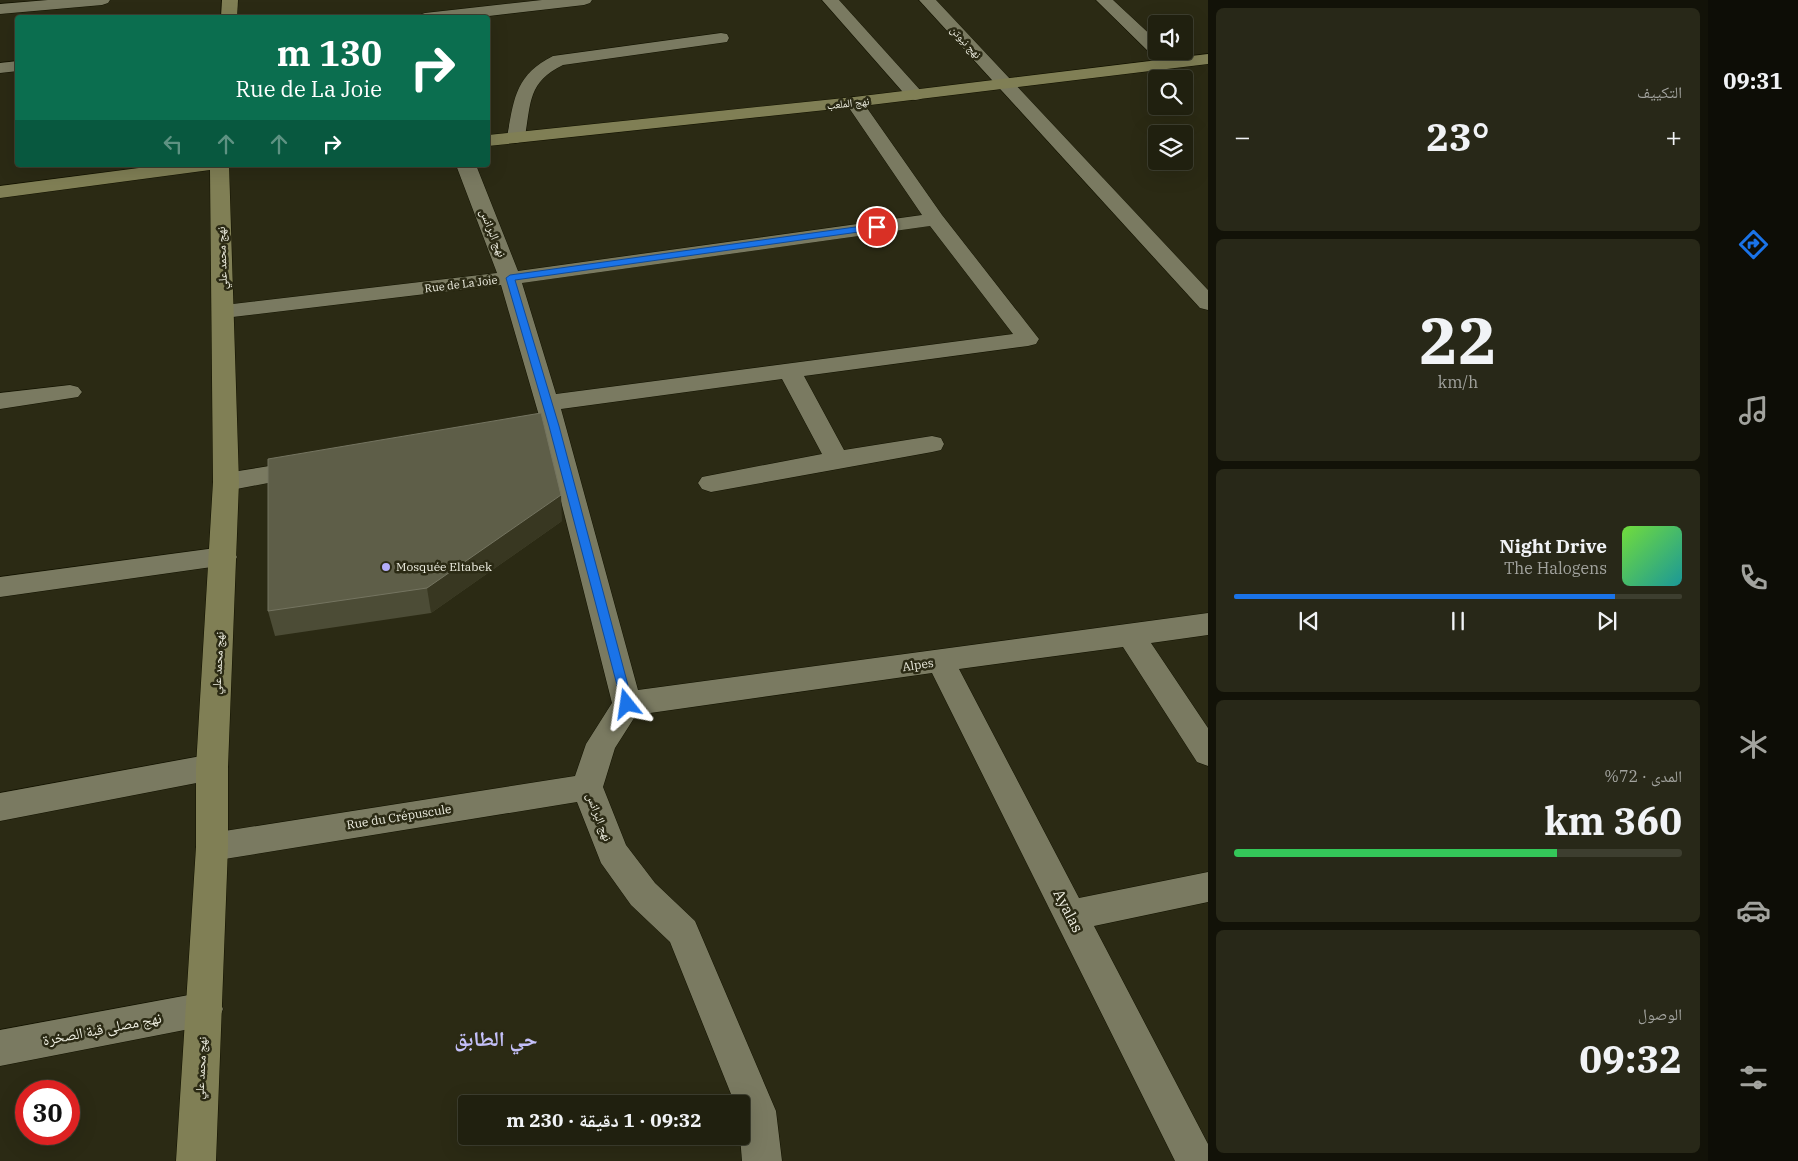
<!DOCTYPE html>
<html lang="ar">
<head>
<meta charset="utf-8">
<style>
	:root { --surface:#20200f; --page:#282818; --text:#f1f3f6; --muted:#a2a39e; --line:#3d3e2f; --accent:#1a73e8 }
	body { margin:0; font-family:"IBM Plex Serif","Noto Naskh Arabic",serif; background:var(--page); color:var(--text); direction:rtl; height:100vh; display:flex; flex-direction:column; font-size:19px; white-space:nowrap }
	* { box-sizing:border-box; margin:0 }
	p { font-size:16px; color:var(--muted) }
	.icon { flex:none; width:28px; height:28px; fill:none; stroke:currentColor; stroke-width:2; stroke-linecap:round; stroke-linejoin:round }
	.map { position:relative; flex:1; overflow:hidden; direction:ltr }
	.details { display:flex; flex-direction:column; gap:8px; padding:8px; background:#121208; width:500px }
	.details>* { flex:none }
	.top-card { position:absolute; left:15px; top:15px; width:475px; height:152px; border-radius:5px; box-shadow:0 5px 20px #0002,0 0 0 1px var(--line); direction:rtl; background:#0b6e4f; color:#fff; overflow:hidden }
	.buttons { position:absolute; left:1148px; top:15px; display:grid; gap:10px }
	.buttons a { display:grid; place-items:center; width:45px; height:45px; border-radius:5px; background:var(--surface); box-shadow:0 5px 20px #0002,0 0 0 1px var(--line); font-size:25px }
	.speed { position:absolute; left:15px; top:1080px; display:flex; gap:10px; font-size:25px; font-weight:700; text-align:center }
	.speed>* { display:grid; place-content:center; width:65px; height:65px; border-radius:50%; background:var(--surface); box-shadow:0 5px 20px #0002,0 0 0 1px var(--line); line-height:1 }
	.speed .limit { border:8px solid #d22; background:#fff; color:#111 }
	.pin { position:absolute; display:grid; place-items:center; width:42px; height:42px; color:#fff; margin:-21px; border:2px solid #fff; border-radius:50%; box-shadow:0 1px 5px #0007 }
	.me { position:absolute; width:55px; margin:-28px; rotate:345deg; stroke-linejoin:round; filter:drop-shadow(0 0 4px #0008) }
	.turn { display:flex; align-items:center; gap:18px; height:105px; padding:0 25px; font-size:22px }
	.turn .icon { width:65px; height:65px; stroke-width:2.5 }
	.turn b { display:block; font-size:35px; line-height:42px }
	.lanes { display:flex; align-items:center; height:48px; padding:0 25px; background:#0003; justify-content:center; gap:25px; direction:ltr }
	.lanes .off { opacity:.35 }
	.big { font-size:38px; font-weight:700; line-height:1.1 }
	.details .card { flex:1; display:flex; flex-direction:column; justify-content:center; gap:8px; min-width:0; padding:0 18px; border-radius:8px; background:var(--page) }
	.details .dial { align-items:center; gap:0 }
	.dial b { font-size:65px; line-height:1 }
	.song { display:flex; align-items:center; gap:15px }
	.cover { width:60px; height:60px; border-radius:8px; background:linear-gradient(135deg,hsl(100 70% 55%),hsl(180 70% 35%)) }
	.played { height:5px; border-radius:2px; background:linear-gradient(90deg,var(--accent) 85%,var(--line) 85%) }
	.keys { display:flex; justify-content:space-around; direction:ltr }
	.heat { display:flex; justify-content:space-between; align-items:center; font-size:28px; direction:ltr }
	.charge { height:8px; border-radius:4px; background:linear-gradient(90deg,#34c759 72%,var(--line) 0) }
	.trip { position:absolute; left:458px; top:1095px; width:292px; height:50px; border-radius:5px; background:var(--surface); box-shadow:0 5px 20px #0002,0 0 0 1px var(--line); font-weight:700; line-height:50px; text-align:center; direction:rtl }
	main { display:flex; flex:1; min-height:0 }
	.dock { display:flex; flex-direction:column; width:90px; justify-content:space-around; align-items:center; background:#0d0d06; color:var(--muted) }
	.dock .icon { width:35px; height:35px }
	.dock .selected { color:var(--accent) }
	.dock b { font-size:22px; color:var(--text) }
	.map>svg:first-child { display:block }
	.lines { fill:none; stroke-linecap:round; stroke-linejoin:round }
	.street-casing { stroke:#131301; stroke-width:1 }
	.secondary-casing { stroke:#131301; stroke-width:1 }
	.street { fill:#7a7a61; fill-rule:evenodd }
	.secondary { fill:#807f55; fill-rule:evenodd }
	.wall { fill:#4c4c36 }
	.shaded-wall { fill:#383721 }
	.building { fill:#5e5e48; stroke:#747460 }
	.route { fill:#1a73e8; stroke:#114b97 }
	.poi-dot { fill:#b3adf9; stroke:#2b2a14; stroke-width:2 }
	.labels { text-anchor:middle; stroke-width:5; stroke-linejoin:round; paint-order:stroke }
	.far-street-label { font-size:11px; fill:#efefe2; stroke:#2b2a14 }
	.street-label { font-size:12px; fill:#efefe2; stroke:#2b2a14 }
	.poi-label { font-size:12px; fill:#efefe2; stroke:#2b2a14; text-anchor:start }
	.near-street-label { font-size:15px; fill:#efefe2; stroke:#2b2a14 }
	.near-district-label { font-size:21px; font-weight:bold; fill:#c4c0f9; stroke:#2b2a14 }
</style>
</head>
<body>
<main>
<nav class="dock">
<b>09:31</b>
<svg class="icon selected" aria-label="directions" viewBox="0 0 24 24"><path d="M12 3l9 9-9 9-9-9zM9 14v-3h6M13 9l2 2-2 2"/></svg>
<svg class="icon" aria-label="music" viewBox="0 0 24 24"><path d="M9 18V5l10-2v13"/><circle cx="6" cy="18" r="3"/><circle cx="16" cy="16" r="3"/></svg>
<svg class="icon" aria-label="phone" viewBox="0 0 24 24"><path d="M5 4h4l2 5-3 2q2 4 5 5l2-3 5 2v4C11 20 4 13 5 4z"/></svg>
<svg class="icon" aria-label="climate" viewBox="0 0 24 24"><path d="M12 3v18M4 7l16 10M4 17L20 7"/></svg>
<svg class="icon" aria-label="car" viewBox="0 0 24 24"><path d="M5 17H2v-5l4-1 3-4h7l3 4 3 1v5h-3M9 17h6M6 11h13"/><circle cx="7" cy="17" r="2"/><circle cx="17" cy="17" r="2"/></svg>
<svg class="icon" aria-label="filters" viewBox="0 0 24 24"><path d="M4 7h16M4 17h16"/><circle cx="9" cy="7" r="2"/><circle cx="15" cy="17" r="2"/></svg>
</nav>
<section class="details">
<div class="card"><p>التكييف</p>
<div class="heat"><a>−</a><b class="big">23°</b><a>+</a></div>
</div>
<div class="card dial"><b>22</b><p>km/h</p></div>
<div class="card">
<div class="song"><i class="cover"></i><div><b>Night Drive</b><p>The Halogens</p></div></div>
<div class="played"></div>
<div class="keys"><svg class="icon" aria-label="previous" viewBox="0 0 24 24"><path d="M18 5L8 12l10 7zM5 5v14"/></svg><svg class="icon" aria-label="pause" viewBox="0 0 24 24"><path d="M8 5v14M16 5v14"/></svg><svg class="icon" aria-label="next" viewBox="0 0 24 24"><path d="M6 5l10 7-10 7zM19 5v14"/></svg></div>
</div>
<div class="card"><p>المدى · 72%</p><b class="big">360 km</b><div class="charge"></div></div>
<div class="card"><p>الوصول</p><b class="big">09:32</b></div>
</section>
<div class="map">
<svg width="1208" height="1161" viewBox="0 0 1208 1161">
	<rect width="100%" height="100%" fill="#2b2a14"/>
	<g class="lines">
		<defs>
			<g id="street">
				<polygon points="48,0 110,0 108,3 102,5 0,14 0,4"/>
				<polygon points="542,0 592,0 590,3 584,5 472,18 417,18 419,15 425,13"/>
				<polygon points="822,0 839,0 921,91 924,95 921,99 915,100 909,99"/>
				<polygon points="919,0 936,0 1208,290 1208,310 1200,308"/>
				<polygon points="1096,0 1113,0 1156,40 1156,51 1163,51 1162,53 1150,53"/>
				<path d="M721,33L727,34L729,38L727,42L563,65C528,82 531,102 525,137L523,141L516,143L509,141L507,137C514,99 515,75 553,56Z"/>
				<polygon points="18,61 18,71 0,73 0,63"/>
				<path d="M854,97L860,98L942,215L1039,339L1036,344L1028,346L804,376L844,450L932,436L941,438L944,444L941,450L932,452L711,492L702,489L698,483L702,477L822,454L782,379L561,409L638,690L1208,613V635L1151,643L1208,728V766L1197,762L1123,647L959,669L1079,898L1208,872V902L1094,926L1208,1144V1161H1175L932,673L636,715L615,748L603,787L626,845L655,883L695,921L776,1111L782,1161H742L740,1136L741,1104H735L670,942L631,905L601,863L577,802L212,861L200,857L196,847L200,837L212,833L575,776L586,744L612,703L542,426L501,285L224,318L216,316L213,311L216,306L497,273L456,165H476L518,271L922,215L845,102L848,98ZM930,226L1013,334L556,394L522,283Z"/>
				<polygon points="70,385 78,387 82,392 78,397 0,409 0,393"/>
				<polygon points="306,460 315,462 319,468 315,474 226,491 217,488 213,482 217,476 226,473"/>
				<polygon points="223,547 233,550 237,557 233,564 0,597 0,577"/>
				<polygon points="212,754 223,758 228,767 223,776 212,780 0,821 0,793"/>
				<polygon points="205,992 218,997 223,1009 218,1021 205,1026 0,1066 0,1030"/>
			</g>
			<g id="secondary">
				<polygon points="222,0 238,0 237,18 221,18"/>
				<polygon points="1208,54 1208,64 854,107 488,146 488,135 854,97"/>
				<polygon points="162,165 229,165 239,482 228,767 228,847 216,1161 176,1161 196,847 196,767 213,482 210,170 0,198 0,186"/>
			</g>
		</defs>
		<use href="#street" class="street-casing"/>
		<use href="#secondary" class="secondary-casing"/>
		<use href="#street" class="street"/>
		<use href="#secondary" class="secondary"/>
	</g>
	<polygon class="wall" points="562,521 431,613 275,636 268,611"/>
	<polygon class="shaded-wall" points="561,495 562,521 431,613 427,588"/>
	<polygon class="building" points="541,413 561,495 427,588 268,611 268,459"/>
	<polygon class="route" points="877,224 881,227 880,229 515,280 559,426 633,704 631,708 623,708 549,426 506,278 510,275"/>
	<circle class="poi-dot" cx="386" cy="567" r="5"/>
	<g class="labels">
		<g class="far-street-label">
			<text transform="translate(966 42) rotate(47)" y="4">نهج نيوتن</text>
			<text transform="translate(848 103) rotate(-6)" y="4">نهج الملعب</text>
			<text transform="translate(461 284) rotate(-7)" y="4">Rue de La Joie</text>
		</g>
		<g class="street-label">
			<text transform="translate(493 233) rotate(68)" y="4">نهج البرانس</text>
			<text transform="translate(222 258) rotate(-92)" y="4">نهج محمد علي</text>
			<text transform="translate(218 663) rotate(-87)" y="4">نهج محمد علي</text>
			<text transform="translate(918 665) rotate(-8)" y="4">Alpes</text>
			<text transform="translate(399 817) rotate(-9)" y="4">Rue du Crépuscule</text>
			<text transform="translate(599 817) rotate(69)" y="4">نهج البرانس</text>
			<text transform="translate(201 1068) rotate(-87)" y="4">نهج محمد علي</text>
		</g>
		<g class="poi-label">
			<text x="396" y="571">Mosquée Eltabek</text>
		</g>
		<g class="near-street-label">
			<text transform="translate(1068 911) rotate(63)" y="5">Ayalas</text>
			<text transform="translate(102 1029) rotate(-11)" y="5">نهج مصلى قبة الصخرة</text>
		</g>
		<g class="near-district-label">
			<text x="496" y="1046">حي الطابق</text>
		</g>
	</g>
</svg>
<div class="buttons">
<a><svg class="icon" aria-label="sound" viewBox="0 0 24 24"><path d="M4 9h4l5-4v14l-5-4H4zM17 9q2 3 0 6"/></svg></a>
<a><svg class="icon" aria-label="search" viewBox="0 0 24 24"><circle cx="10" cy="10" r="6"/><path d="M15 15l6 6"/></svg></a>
<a><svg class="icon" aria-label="layers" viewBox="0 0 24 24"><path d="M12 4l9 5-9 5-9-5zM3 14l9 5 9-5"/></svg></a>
</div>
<div class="speed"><div class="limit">30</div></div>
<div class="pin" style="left:877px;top:227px;background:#d93025"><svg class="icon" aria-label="arrive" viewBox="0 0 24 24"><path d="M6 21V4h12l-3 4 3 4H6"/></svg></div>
<svg class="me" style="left:627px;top:704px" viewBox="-20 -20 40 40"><path d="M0-17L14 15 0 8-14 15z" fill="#1a73e8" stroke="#fff" stroke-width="4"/></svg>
<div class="trip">09:32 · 1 دقيقة · 230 m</div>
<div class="top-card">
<div class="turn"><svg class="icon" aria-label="right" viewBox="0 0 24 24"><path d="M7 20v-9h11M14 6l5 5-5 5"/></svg><div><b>130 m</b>Rue de La Joie</div></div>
<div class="lanes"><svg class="icon off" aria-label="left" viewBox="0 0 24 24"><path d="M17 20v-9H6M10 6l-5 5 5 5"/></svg><svg class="icon off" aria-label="ahead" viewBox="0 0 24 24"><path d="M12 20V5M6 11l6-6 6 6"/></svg><svg class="icon off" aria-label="ahead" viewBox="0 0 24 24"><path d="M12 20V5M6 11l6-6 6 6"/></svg><svg class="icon" aria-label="right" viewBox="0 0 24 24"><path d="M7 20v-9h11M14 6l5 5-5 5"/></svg></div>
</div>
</div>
</main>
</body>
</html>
